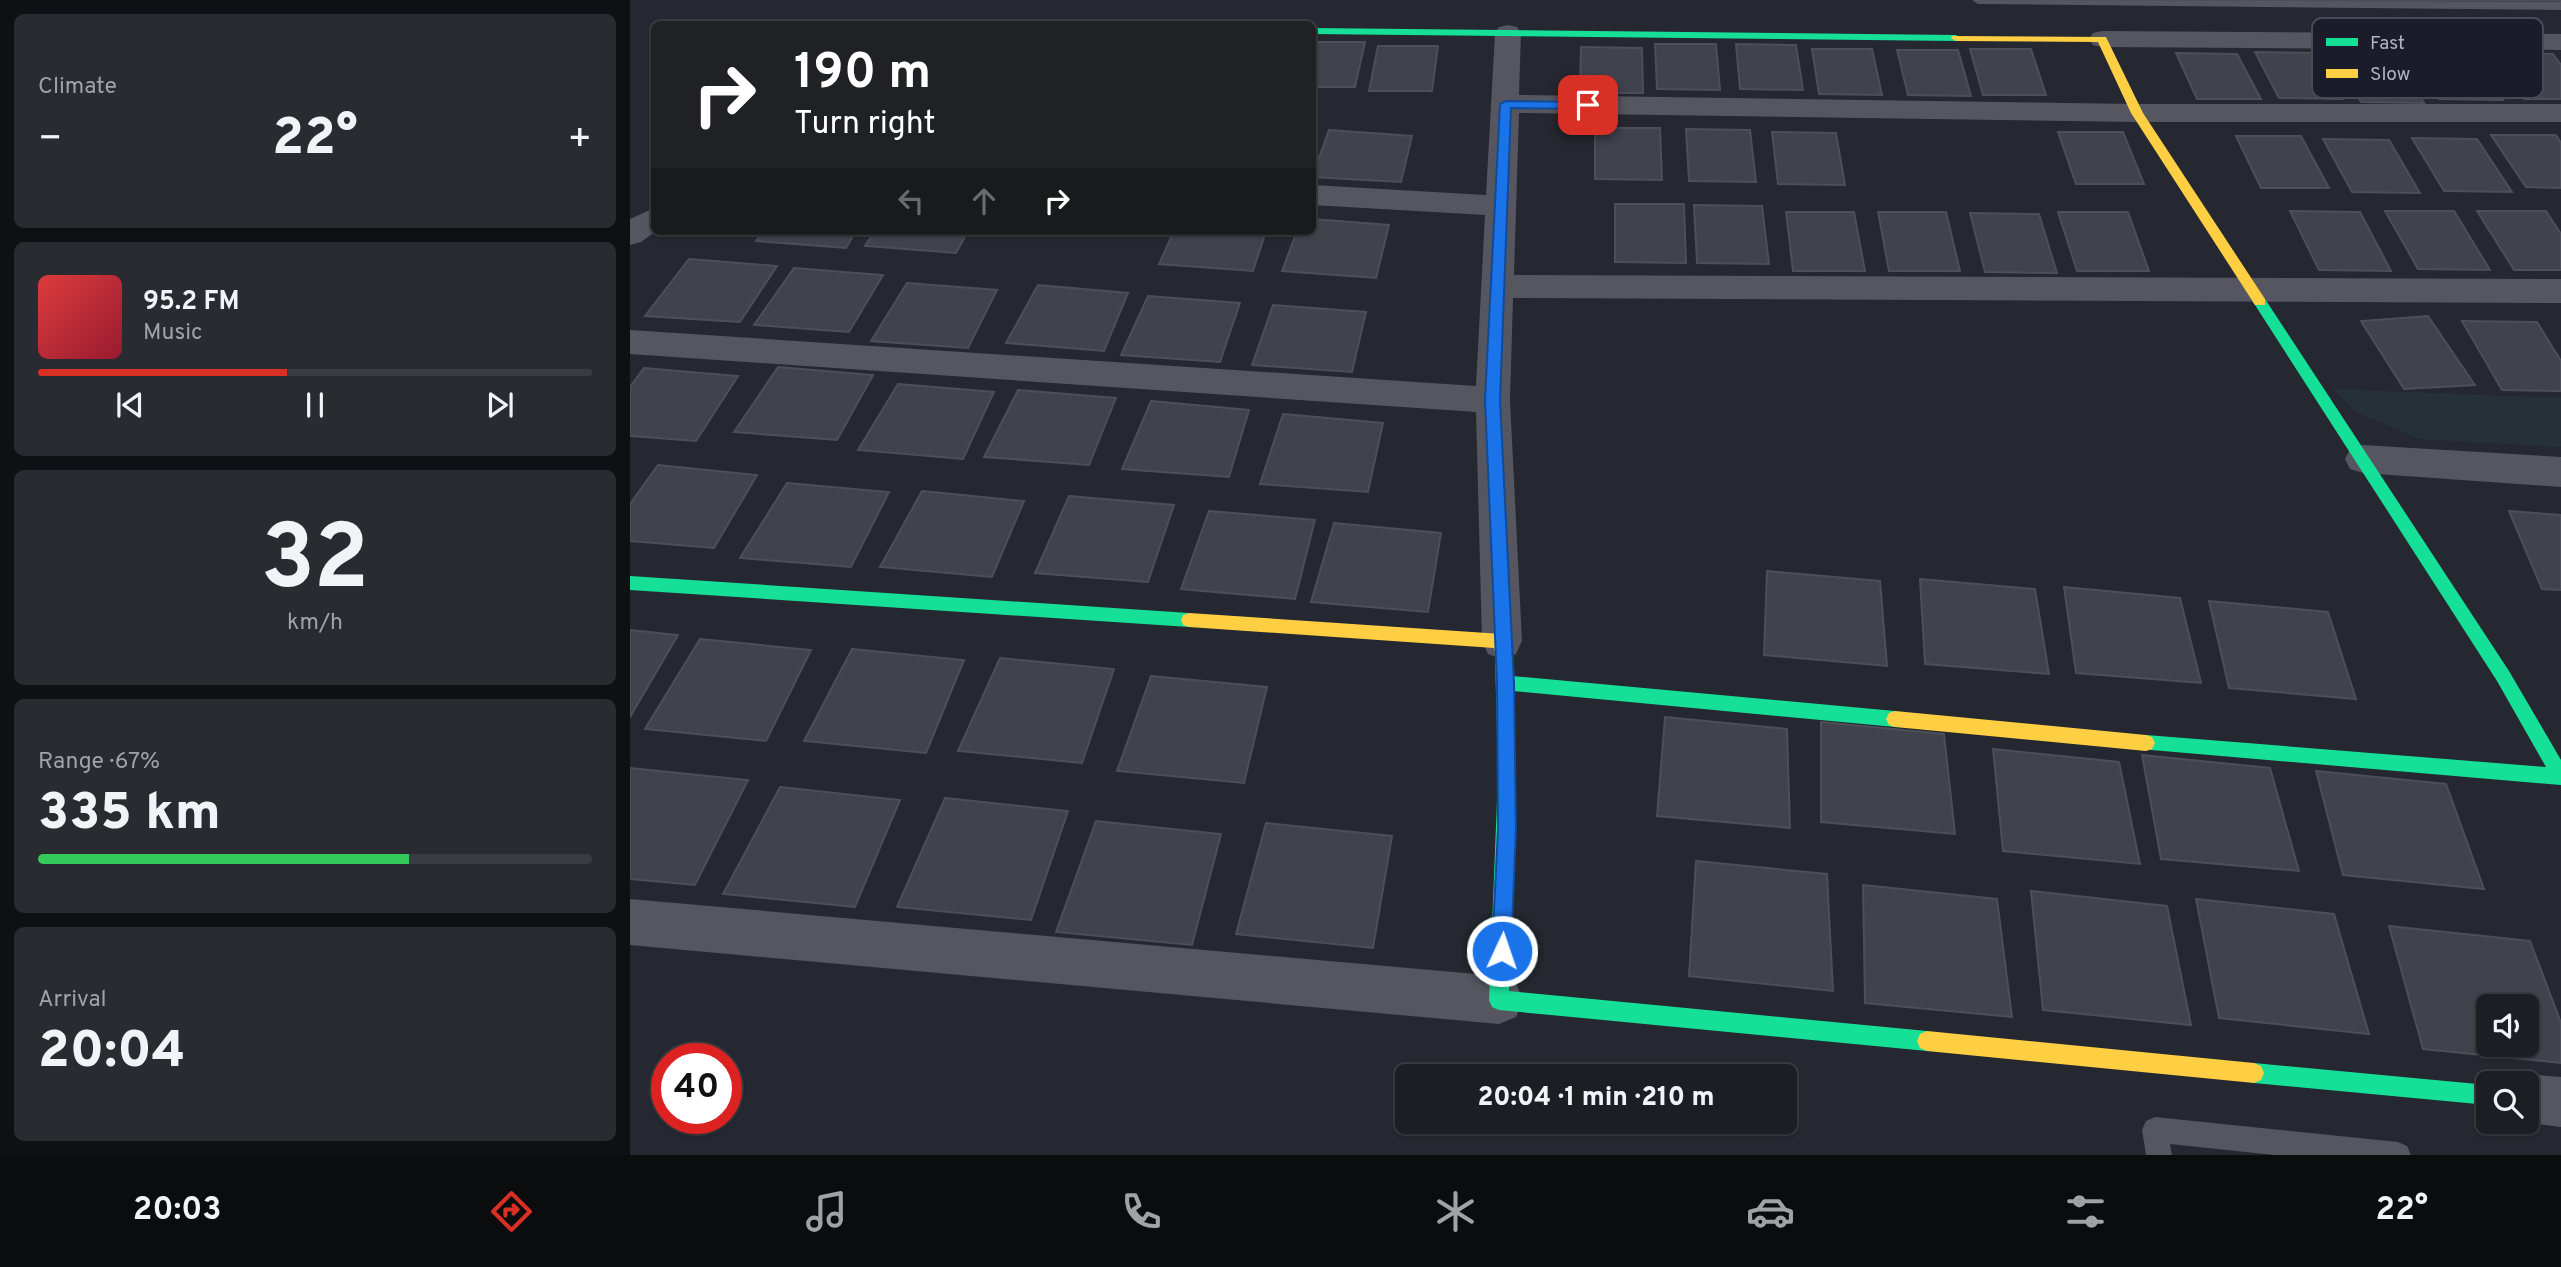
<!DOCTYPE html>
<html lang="en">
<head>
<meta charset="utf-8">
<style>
	:root { --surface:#1c1e24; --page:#292b31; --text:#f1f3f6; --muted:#a0a2a6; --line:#3a3c41; --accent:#d93025 }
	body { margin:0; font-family:Overpass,sans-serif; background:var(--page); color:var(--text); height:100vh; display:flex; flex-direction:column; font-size:26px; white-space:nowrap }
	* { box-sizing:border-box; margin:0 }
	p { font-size:23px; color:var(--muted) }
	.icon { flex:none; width:38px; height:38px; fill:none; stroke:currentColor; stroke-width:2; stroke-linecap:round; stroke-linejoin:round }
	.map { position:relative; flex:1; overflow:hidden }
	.drawer { display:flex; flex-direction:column; gap:14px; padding:14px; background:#0f1014; width:630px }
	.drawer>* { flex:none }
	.guide { position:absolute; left:21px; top:21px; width:665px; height:214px; border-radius:10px; box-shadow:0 2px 5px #0004,0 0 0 2px var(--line); background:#202124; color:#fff; overflow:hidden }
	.tools { position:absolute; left:1846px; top:994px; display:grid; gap:14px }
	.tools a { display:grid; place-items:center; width:63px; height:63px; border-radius:10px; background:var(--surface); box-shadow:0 2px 5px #0004,0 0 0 2px var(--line); font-size:35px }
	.speed { position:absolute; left:21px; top:1043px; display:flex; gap:14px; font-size:35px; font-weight:700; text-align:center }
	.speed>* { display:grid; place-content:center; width:91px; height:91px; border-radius:50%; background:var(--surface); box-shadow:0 2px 5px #0004,0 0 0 2px var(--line); line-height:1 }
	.speed .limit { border:10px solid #d22; background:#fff; color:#111 }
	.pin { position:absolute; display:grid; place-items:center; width:60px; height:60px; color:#fff; margin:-30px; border-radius:14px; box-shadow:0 4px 10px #0006 }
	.me { position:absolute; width:77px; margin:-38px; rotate:3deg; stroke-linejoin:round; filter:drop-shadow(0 0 5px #0008) }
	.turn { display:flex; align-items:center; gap:24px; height:147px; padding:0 28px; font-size:32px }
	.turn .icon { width:91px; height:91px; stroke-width:2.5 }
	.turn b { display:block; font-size:49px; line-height:60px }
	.lanes { display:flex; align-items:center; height:66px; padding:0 28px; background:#0003; justify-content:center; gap:35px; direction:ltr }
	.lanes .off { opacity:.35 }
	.big { font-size:52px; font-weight:800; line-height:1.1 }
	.drawer .card { flex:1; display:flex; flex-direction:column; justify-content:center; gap:10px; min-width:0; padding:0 24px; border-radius:10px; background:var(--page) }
	.drawer .dial { align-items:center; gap:0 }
	.dial b { font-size:91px; line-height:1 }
	.song { display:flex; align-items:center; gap:21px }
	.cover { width:84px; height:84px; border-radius:10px; background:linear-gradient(135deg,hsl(0 70% 55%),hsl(350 70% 35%)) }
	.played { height:7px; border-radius:4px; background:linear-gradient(90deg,var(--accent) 45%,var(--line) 45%) }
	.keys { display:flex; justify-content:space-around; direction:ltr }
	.heat { display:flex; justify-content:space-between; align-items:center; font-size:38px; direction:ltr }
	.charge { height:10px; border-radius:5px; background:linear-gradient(90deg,#34c759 67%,var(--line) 0) }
	.trip { position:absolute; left:765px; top:1064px; width:402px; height:70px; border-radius:10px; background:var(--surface); box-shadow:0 2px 5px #0004,0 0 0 2px var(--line); font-weight:800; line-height:70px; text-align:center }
	.menu { display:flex; height:112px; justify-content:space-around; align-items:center; background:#0b0c0e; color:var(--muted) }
	.menu .icon { width:49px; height:49px }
	.menu .selected { color:var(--accent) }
	.menu b { font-size:32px; color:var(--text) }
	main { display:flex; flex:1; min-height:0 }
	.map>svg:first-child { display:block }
	.green { fill:#263137 }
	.building { fill:#40434c; stroke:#4d4f58; stroke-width:2; fill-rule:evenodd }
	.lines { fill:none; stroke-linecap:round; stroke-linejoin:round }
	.lane { fill:#55565f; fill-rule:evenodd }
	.street { fill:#55565f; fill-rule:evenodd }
	.fast { fill:#16e098; fill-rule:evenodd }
	.slow { fill:#ffcf43; fill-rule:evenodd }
	.route { fill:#1a73e8; stroke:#114b97; stroke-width:2 }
	.key { fill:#1a1d29; stroke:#474a57; stroke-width:2 }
	.key-label { font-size:19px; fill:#afb2c2 }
</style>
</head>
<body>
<main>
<section class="drawer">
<div class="card"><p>Climate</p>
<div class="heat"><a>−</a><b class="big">22°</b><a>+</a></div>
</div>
<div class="card">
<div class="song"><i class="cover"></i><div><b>95.2 FM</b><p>Music</p></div></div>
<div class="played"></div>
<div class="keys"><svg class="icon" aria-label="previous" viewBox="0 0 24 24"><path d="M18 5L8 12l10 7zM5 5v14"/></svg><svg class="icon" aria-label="pause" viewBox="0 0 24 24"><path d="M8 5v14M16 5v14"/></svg><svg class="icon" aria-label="next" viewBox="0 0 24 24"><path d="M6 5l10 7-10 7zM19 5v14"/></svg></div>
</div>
<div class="card dial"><b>32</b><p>km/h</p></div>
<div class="card"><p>Range · 67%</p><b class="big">335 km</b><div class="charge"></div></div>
<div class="card"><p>Arrival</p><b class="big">20:04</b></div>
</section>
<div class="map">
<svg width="1931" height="1155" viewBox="0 0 1931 1155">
	<rect width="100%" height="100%" fill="#252830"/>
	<polygon class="green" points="1703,389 1931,398 1931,447 1789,439 1726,412"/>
	<g class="building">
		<polygon points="1348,0 1931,0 1931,7"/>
		<polygon points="682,42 735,42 725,87 682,87"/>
		<polygon points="1025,44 1086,44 1090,90 1027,89"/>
		<polygon points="1106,44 1166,45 1173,90 1110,89"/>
		<polygon points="748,46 808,46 802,91 739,91"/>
		<polygon points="951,47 1012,48 1013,93 950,93"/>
		<polygon points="1182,49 1242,49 1252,95 1189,94"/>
		<polygon points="1340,49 1401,49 1416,95 1353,95"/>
		<polygon points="1267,50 1328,50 1341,96 1278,95"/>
		<polygon points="1625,52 1686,53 1712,99 1649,98"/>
		<polygon points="1546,53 1607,54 1631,99 1567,99"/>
		<polygon points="1779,53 1840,54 1873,100 1809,99"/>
		<polygon points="1861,53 1923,54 1931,65 1931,99 1894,99"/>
		<polygon points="1704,56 1765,57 1794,103 1731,102"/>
		<polygon points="965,128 1030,128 1032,180 965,179"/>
		<polygon points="1056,129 1120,130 1126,182 1059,181"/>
		<polygon points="699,130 782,136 771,182 682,177"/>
		<polygon points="1142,132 1206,133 1215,185 1148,184"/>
		<polygon points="1428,132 1493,132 1514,184 1446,184"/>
		<polygon points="1861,135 1926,135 1931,143 1931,188 1896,187"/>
		<polygon points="1606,136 1671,136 1699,188 1631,188"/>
		<polygon points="1782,138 1847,139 1882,192 1814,191"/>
		<polygon points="1693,139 1759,140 1790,193 1722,192"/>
		<polygon points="985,204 1054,204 1056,263 985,262"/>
		<polygon points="1064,205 1132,206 1139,264 1067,263"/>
		<polygon points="1660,211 1730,212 1761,271 1689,270"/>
		<polygon points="1755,211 1824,211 1860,270 1788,269"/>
		<polygon points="1847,211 1916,211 1931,234 1931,270 1884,270"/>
		<polygon points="1156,212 1224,212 1235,271 1163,271"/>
		<polygon points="1248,212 1316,212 1330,271 1259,271"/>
		<polygon points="1428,212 1498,212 1519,271 1447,271"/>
		<polygon points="1340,213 1409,214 1427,273 1355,272"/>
		<polygon points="682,219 759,225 746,278 652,271 667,231 682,231"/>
		<polygon points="134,231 226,231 216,248 126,241"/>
		<polygon points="245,231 338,231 326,253 235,246"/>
		<polygon points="544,231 636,231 623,271 529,264"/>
		<polygon points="59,259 147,266 110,322 15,316"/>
		<polygon points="164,268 253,275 219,332 124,325"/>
		<polygon points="277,283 367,290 338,348 241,341"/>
		<polygon points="408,285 498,293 474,351 376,343"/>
		<polygon points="518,296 610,303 590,362 491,355"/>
		<polygon points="643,305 736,312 722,372 622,365"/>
		<polygon points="1798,316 1845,385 1774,389 1731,321"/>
		<polygon points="1832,321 1907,322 1931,361 1931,391 1872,390"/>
		<polygon points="148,367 243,375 207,440 104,432"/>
		<polygon points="14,368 108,376 66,441 0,436 0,387"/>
		<polygon points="268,384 364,392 333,459 228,450"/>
		<polygon points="388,390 486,398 459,465 354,457"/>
		<polygon points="521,401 619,410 599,477 492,469"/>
		<polygon points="653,414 753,423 738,492 630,484"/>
		<polygon points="28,465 127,475 84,548 0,541 0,504"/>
		<polygon points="157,483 259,492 221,567 110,558"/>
		<polygon points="292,491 394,501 362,577 250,567"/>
		<polygon points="439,496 544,505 518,582 405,573"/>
		<polygon points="579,511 685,520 665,599 551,589"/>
		<polygon points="1879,511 1931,515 1931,590 1912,589"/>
		<polygon points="704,523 811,533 798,612 681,602"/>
		<polygon points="1137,571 1250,581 1257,666 1134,655"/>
		<polygon points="1290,579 1405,589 1419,674 1295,664"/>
		<polygon points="1434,587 1550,598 1571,683 1446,673"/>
		<polygon points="1579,601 1698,612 1726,699 1599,688"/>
		<polygon points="0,630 48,635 0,717"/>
		<polygon points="70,639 181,650 136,741 15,729"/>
		<polygon points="222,649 334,660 296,753 174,741"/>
		<polygon points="370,658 484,669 452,763 328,751"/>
		<polygon points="521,676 637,687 614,783 487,771"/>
		<polygon points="1035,717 1157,729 1160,828 1027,816"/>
		<polygon points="1191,722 1314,734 1325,834 1191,822"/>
		<polygon points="1363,749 1489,762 1510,864 1373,851"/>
		<polygon points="1512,755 1640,768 1669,871 1531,859"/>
		<polygon points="0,768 118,780 65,885 0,879"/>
		<polygon points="1686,771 1816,784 1854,889 1713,875"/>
		<polygon points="150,787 270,800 225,907 93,894"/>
		<polygon points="315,798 438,811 401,920 267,907"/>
		<polygon points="466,821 591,834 562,945 426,932"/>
		<polygon points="636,823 762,836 743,948 606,934"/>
		<polygon points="1066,861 1197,874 1203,991 1059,976"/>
		<polygon points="1233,885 1367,899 1382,1017 1235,1003"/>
		<polygon points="1401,891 1537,906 1561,1025 1413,1010"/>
		<polygon points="1566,899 1704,914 1739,1034 1589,1018"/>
		<path d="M1759,926L1900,941L1931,1023V1063L1793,1049ZM1858,1006H1897V1045H1858Z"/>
	</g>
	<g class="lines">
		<g class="lane">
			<polygon points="1342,0 1931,2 1931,10 1348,4"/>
			<polygon points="1525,1117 1768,1142 1777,1146 1781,1155 1644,1155 1540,1144 1542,1155 1516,1155 1512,1130 1516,1121"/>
		</g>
		<g class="street">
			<polygon points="878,25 887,27 891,33 889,95 1507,104 1931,104 1931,122 1507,122 889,113 884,275 1931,279 1931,303 883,298 880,400 892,641 886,654 872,659 858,654 852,641 846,412 0,354 0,330 846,386 855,215 682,205 682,185 856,195 865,33 869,27"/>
			<polygon points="1472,31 1931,34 1931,50 1472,47 1463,45 1459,39 1463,33"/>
			<polygon points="24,208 26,231 11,242 0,245 0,219"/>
			<polygon points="1733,445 1931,457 1931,487 1733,473 1720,469 1715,459 1720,449"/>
			<polygon points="0,899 869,976 886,983 893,1000 886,1017 869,1024 0,945"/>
			<polygon points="1897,1074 1931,1077 1931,1127 1892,1122 1897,1122 1897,1083 1879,1083"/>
		</g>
		<g class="fast">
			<polygon points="682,28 1326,35 1331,38 1326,41 682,34"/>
			<polygon points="1630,297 1635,299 1879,671 1931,760 1931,785 1510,749 1507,743 1510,737 1516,735 1916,767 1867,681 1625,305 1623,302"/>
			<polygon points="0,576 559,613 565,615 567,620 565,625 559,627 0,590"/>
			<polygon points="873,647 879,649 882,676 1265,711 1271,713 1274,719 1271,725 1265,727 883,691 886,776 879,991 1297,1031 1304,1034 1307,1041 1304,1048 1297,1051 869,1010 862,1007 859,1000 868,776 865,654 867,649"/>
			<polygon points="1624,1063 1858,1085 1858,1105 1624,1083 1617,1080 1614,1073 1617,1066"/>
		</g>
		<g class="slow">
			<polygon points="1322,36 1476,37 1513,113 1635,299 1635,305 1625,305 1501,113 1468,42 1326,41 1321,38"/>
			<path d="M559,613L872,634L878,636C881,643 882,652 879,659L873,661L867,659L864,648L559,627L553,625L551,620L553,615Z"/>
			<polygon points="1265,711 1516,735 1522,737 1525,743 1522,749 1516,751 1265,727 1259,725 1256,719 1259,713"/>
			<polygon points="1297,1031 1624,1063 1631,1066 1634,1073 1631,1080 1624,1083 1297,1051 1290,1048 1287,1041 1290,1034"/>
		</g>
	</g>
	<polygon class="route" points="876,101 958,102 964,105 958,109 881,108 870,400 884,683 886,829 881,951 878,958 872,961 865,958 862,951 868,829 867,683 855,400 870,104"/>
	<rect x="1682" y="18" width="231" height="80" rx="10" class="key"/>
	<rect x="1696" y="38" width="32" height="8" fill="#16e098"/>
	<rect x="1696" y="69" width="32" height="9" fill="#ffcf43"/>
	<g class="key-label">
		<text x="1740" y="49">Fast</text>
		<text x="1740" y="80">Slow</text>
	</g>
</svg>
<div class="tools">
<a><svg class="icon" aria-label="sound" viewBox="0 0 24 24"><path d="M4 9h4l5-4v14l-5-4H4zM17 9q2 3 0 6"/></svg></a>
<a><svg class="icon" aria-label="search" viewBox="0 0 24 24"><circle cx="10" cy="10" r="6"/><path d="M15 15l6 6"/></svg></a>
</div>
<div class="speed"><div class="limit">40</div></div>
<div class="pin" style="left:958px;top:105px;background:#d93025"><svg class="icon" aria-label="arrive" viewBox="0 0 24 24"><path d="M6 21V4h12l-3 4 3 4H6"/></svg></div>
<svg class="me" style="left:872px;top:951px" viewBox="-20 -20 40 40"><circle r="17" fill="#1a73e8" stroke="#fff" stroke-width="3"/><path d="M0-11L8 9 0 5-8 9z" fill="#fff"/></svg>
<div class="trip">20:04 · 1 min · 210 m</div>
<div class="guide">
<div class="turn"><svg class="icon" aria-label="right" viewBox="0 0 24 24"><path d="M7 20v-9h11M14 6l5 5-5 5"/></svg><div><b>190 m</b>Turn right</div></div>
<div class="lanes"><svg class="icon off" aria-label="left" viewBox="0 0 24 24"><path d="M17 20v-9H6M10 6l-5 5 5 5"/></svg><svg class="icon off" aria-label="ahead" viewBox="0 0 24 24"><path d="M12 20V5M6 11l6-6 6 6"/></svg><svg class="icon" aria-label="right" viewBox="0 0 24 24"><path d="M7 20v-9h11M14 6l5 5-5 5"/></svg></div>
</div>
</div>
</main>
<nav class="menu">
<b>20:03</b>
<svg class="icon selected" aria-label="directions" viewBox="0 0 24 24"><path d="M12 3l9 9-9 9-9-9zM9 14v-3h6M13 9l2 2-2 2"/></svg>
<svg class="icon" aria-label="music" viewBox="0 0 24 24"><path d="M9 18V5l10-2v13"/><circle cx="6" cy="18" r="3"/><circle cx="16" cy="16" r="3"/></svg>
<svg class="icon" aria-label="phone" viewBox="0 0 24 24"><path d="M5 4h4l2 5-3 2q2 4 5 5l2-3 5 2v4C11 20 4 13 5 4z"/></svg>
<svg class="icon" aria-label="climate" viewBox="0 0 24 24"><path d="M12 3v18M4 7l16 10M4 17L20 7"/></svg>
<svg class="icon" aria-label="car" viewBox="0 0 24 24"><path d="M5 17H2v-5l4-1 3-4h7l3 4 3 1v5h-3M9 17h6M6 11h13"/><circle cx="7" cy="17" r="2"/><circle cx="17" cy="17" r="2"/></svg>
<svg class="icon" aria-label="filters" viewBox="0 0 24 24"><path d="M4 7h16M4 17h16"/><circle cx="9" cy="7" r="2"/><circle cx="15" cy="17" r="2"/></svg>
<b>22°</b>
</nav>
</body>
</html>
